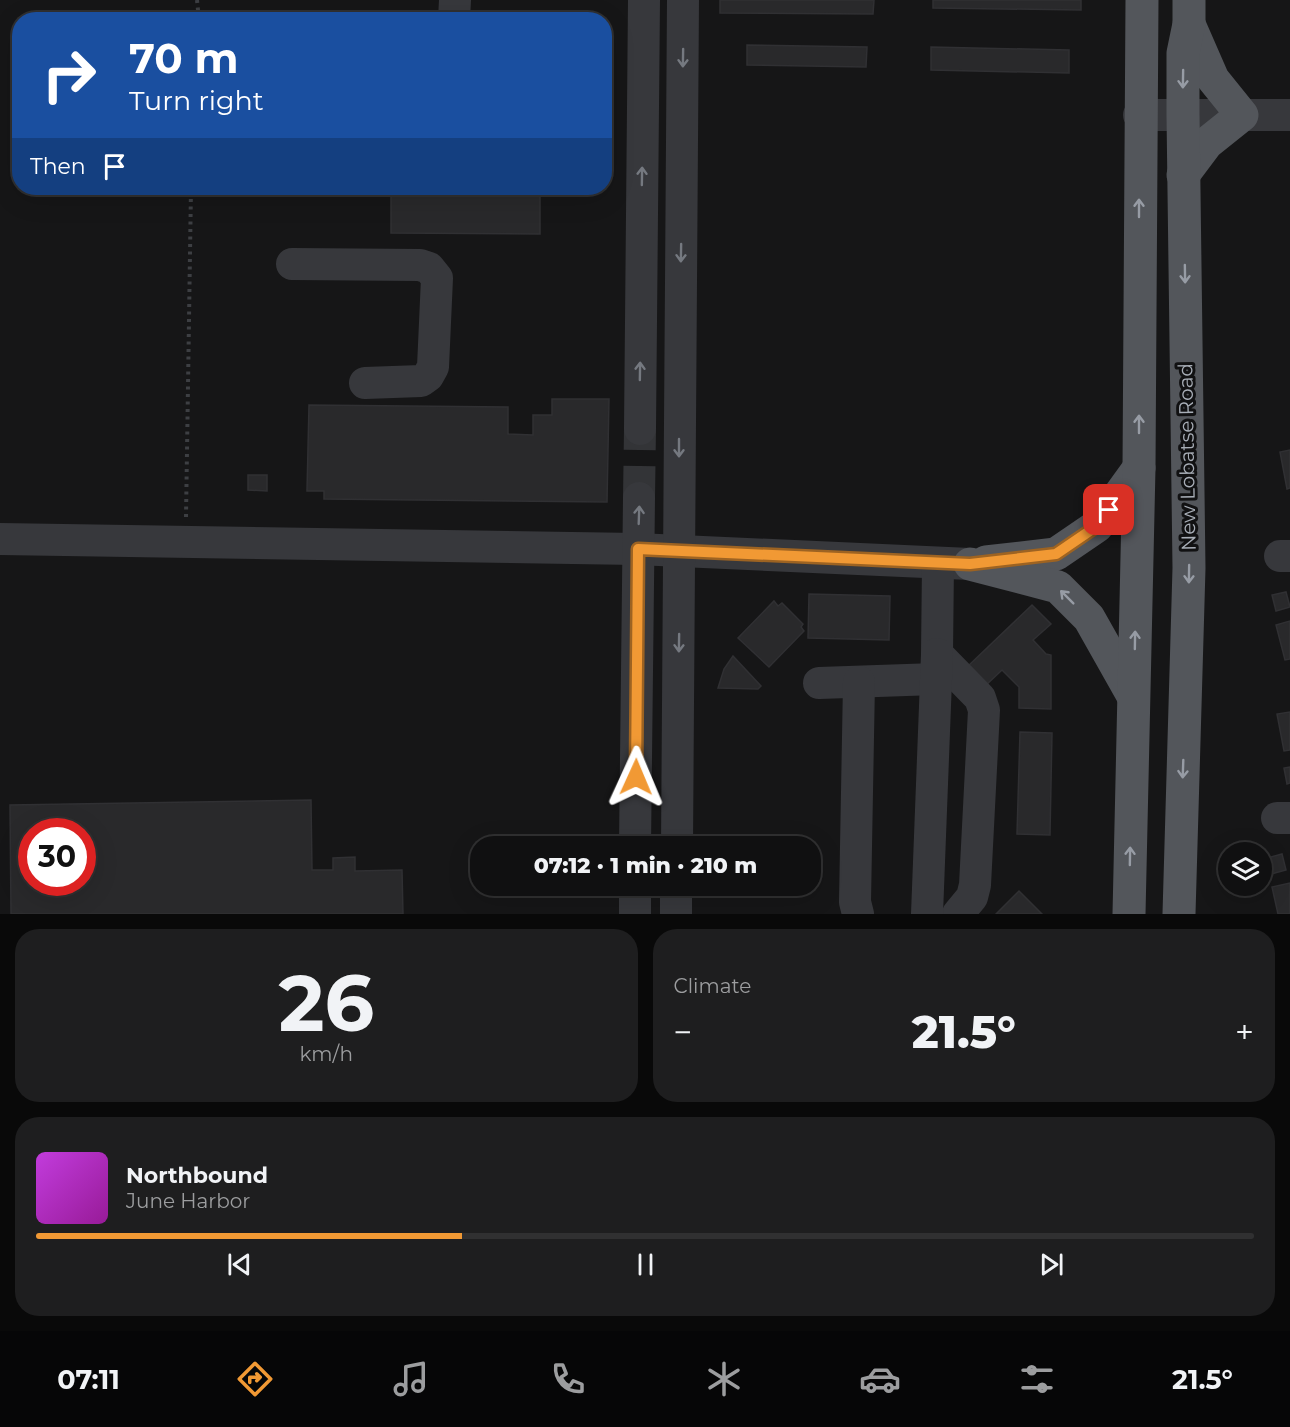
<!DOCTYPE html>
<html lang="en">
<head>
<meta charset="utf-8">
<style>
	:root { --surface:#101011; --page:#1e1e1f; --text:#f1f3f6; --muted:#9c9d9f; --line:#303031; --accent:#f19934 }
	body { margin:0; font-family:Montserrat,sans-serif; background:var(--page); color:var(--text); height:100vh; display:flex; flex-direction:column; font-size:22px; white-space:nowrap }
	* { box-sizing:border-box; margin:0 }
	p { font-size:20px; color:var(--muted) }
	.icon { flex:none; width:33px; height:33px; fill:none; stroke:currentColor; stroke-width:2; stroke-linecap:round; stroke-linejoin:round }
	.map { position:relative; height:914px; overflow:hidden }
	.sheet { display:flex; flex-direction:column; gap:15px; padding:15px; background:#090909; flex:1 }
	.sheet>* { flex:none }
	.guide { position:absolute; left:12px; top:12px; width:600px; height:183px; border-radius:24px; box-shadow:0 6px 24px #0002,0 0 0 2px var(--line); background:#1a4fa0; color:#fff; overflow:hidden }
	.tools { position:absolute; left:1218px; top:842px; display:grid; gap:12px }
	.tools a { display:grid; place-items:center; width:54px; height:54px; border-radius:50%; background:var(--surface); box-shadow:0 6px 24px #0002,0 0 0 2px var(--line); font-size:30px }
	.speed { position:absolute; left:18px; top:818px; display:flex; gap:12px; font-size:30px; font-weight:700; text-align:center }
	.speed>* { display:grid; place-content:center; width:78px; height:78px; border-radius:50%; background:var(--surface); box-shadow:0 6px 24px #0002,0 0 0 2px var(--line); line-height:1 }
	.speed .limit { border:9px solid #d22; background:#fff; color:#111 }
	.pin { position:absolute; display:grid; place-items:center; width:51px; height:51px; color:#fff; margin:-26px; border-radius:12px; box-shadow:0 3px 9px #0006 }
	.me { position:absolute; width:66px; margin:-33px; rotate:1deg; stroke-linejoin:round; filter:drop-shadow(0 0 4px #0008) }
	.turn { display:flex; align-items:center; gap:21px; height:126px; padding:0 18px; font-size:27px }
	.turn .icon { width:78px; height:78px; stroke-width:2.5 }
	.turn b { display:block; font-size:42px; line-height:51px }
	.then { display:flex; align-items:center; height:57px; padding:0 18px; background:#0003; gap:12px; font-size:22px }
	.big { font-size:45px; font-weight:800; line-height:1.1 }
	.sheet .tile { flex:1; display:flex; flex-direction:column; justify-content:center; gap:9px; min-width:0; padding:0 21px; border-radius:24px; background:var(--page) }
	.sheet .dial { align-items:center; gap:0 }
	.dial b { font-size:78px; line-height:1 }
	.song { display:flex; align-items:center; gap:18px }
	.cover { width:72px; height:72px; border-radius:9px; background:linear-gradient(135deg,hsl(290 70% 55%),hsl(300 70% 35%)) }
	.played { height:6px; border-radius:3px; background:linear-gradient(90deg,var(--accent) 35%,var(--line) 35%) }
	.keys { display:flex; justify-content:space-around; direction:ltr }
	.heat { display:flex; justify-content:space-between; align-items:center; font-size:33px; direction:ltr }
	.sheet .tiles { flex:1; display:grid; gap:15px; grid-template-columns:1fr 1fr }
	.tile:last-child { grid-column:span 2 }
	.trip { position:absolute; left:470px; top:836px; width:351px; height:60px; border-radius:24px; background:var(--surface); box-shadow:0 6px 24px #0002,0 0 0 2px var(--line); font-weight:800; line-height:60px; text-align:center }
	.menu { display:flex; height:96px; justify-content:space-around; align-items:center; background:#060607; color:var(--muted) }
	.menu .icon { width:42px; height:42px }
	.menu .on { color:var(--accent) }
	.menu b { font-size:27px; color:var(--text) }
	.map>svg:first-child { display:block }
	.building { fill:#29292b; stroke:#303033; stroke-width:1.5; fill-rule:evenodd }
	.lines { fill:none; stroke-linecap:round; stroke-linejoin:round }
	.minor-tunnel { stroke:#333437; stroke-width:32; stroke-dasharray:32 16; stroke-linecap:butt }
	.path { stroke:#3d3f43; stroke-width:4; stroke-dasharray:3 4.5; stroke-linecap:butt }
	.minor { stroke:#37383c; stroke-width:32 }
	.major { stroke:#53565b; stroke-width:33 }
	.oneway { stroke:#757980 }
	.oneway2 { stroke:#979ca5 }
	.route-casing { stroke:#9d6322; stroke-width:15 }
	.route { stroke:#f19934; stroke-width:10 }
	.labels { text-anchor:middle; stroke-width:6; stroke-linejoin:round; paint-order:stroke }
	.street-label { font-size:20px; fill:#a8aeb7; stroke:#111112 }
</style>
</head>
<body>
<div class="map">
<svg width="1290" height="914" viewBox="0 0 1290 914">
	<rect width="100%" height="100%" fill="#161617"/>
	<g class="building">
		<polygon points="720,0 874,0 873,14 720,13"/>
		<polygon points="933,0 1081,0 1081,10 933,8"/>
		<polygon points="747,45 867,47 866,67 747,65"/>
		<polygon points="931,47 1069,50 1069,73 931,70"/>
		<polygon points="391,188 540,188 540,234 391,233"/>
		<polygon points="552,399 609,399 607,502 324,499 324,491 307,491 309,405 508,407 508,434 533,435 533,415 552,415"/>
		<polygon points="1290,450 1290,488 1287,489 1280,452"/>
		<polygon points="248,475 267,475 267,491 248,490"/>
		<polygon points="1286,592 1290,607 1276,611 1272,595"/>
		<polygon points="809,594 890,596 889,640 808,638"/>
		<polygon points="774,601 778,606 782,603 803,624 801,627 804,631 769,667 738,638"/>
		<polygon points="1032,605 1051,624 1033,640 1046,654 1051,655 1051,709 1019,708 1019,687 1002,670 984,687 966,668"/>
		<polygon points="1290,621 1290,659 1285,660 1276,625"/>
		<polygon points="733,656 761,686 758,689 718,688 724,669"/>
		<polygon points="1290,712 1290,750 1284,751 1277,714"/>
		<polygon points="1020,732 1052,733 1050,835 1017,834"/>
		<polygon points="1290,767 1290,783 1287,784 1284,768"/>
		<path d="M311,800L312,870H333V858L355,857V871L402,870L403,914H11L10,805ZM32,831H82V882H32Z"/>
		<polygon points="1282,854 1286,870 1271,874 1267,858"/>
		<polygon points="1290,883 1290,914 1278,914 1272,887"/>
		<polygon points="1019,891 1042,914 996,914"/>
	</g>
	<g class="lines">
		<polyline class="minor-tunnel" points="639,498 640,429"/>
		<g class="path">
			<polyline points="197,0 199,20"/>
			<polyline points="186,517 191,188"/>
		</g>
		<g class="minor">
			<polyline points="454,20 455,0"/>
			<polyline points="1139,115 1290,115"/>
			<polyline points="292,264 420,265 429,268 437,278 433,367 428,376 421,381 365,383"/>
			<polyline points="640,429 644,0"/>
			<polyline points="0,539 637,549 970,564"/>
			<polyline points="1280,556 1290,556"/>
			<polyline points="938,563 937,654 980,698 984,710 975,885 972,897 958,914"/>
			<polyline points="819,683 936,679"/>
			<polyline points="1277,818 1290,818"/>
			<polyline points="635,846 639,498"/>
			<polyline points="677,846 683,0"/>
			<polyline points="635,914 635,885"/>
			<polyline points="676,914 676,885"/>
			<polyline points="858,914 855,902 859,682"/>
			<polyline points="927,914 937,654"/>
		</g>
		<g class="major">
			<polyline points="1183,175 1207,143 1242,115 1213,79 1189,24"/>
			<polyline points="986,562 1056,554 1097,526 1139,468"/>
			<polyline points="970,564 1058,587 1089,618 1133,696"/>
			<polyline points="1129,914 1139,468 1142,0"/>
			<polyline points="1179,914 1189,568 1183,115 1183,53 1189,24 1189,0"/>
		</g>
	</g>
	<defs><path id="oneway-shaft" d="M-6 0H5M1.5-3L5.5 0L1.5 3" fill="none" stroke-width="1.6" stroke-linecap="round" stroke-linejoin="round" transform="scale(1.5)"/></defs>
	<g class="oneway">
		<use href="#oneway-shaft" transform="translate(683 58) rotate(91)"/>
		<use href="#oneway-shaft" transform="translate(642 176) rotate(-89)"/>
		<use href="#oneway-shaft" transform="translate(681 253) rotate(91)"/>
		<use href="#oneway-shaft" transform="translate(640 371) rotate(-89)"/>
		<use href="#oneway-shaft" transform="translate(679 448) rotate(90)"/>
		<use href="#oneway-shaft" transform="translate(639 515) rotate(-88)"/>
		<use href="#oneway-shaft" transform="translate(679 643) rotate(91)"/>
	</g>
	<g class="oneway2">
		<use href="#oneway-shaft" transform="translate(1183 79) rotate(91)"/>
		<use href="#oneway-shaft" transform="translate(1139 208) rotate(-90)"/>
		<use href="#oneway-shaft" transform="translate(1185 274) rotate(89)"/>
		<use href="#oneway-shaft" transform="translate(1139 424) rotate(-90)"/>
		<use href="#oneway-shaft" transform="translate(1189 574) rotate(91)"/>
		<use href="#oneway-shaft" transform="translate(1067 597) rotate(-135)"/>
		<use href="#oneway-shaft" transform="translate(1135 640) rotate(-89)"/>
		<use href="#oneway-shaft" transform="translate(1183 769) rotate(92)"/>
		<use href="#oneway-shaft" transform="translate(1130 856) rotate(-89)"/>
	</g>
	<g class="lines">
		<defs>
			<polyline id="route" points="636,777 638,549 970,564 1056,554 1097,526 1109,510"/>
		</defs>
		<use href="#route" class="route-casing"/>
		<use href="#route" class="route"/>
	</g>
	<g class="labels">
		<g class="street-label">
			<text transform="translate(1187 457) rotate(-91)" y="7">New Lobatse Road</text>
		</g>
	</g>
</svg>
<div class="tools">
<a><svg class="icon" aria-label="layers" viewBox="0 0 24 24"><path d="M12 4l9 5-9 5-9-5zM3 14l9 5 9-5"/></svg></a>
</div>
<div class="speed"><div class="limit">30</div></div>
<div class="pin" style="left:1109px;top:510px;background:#d93025"><svg class="icon" aria-label="arrive" viewBox="0 0 24 24"><path d="M6 21V4h12l-3 4 3 4H6"/></svg></div>
<svg class="me" style="left:636px;top:777px" viewBox="-20 -20 40 40"><path d="M0-17L14 15 0 8-14 15z" fill="#f19934" stroke="#fff" stroke-width="4"/></svg>
<div class="trip">07:12 · 1 min · 210 m</div>
<div class="guide">
<div class="turn"><svg class="icon" aria-label="right" viewBox="0 0 24 24"><path d="M7 20v-9h11M14 6l5 5-5 5"/></svg><div><b>70 m</b>Turn right</div></div>
<div class="then">Then<svg class="icon" aria-label="arrive" viewBox="0 0 24 24"><path d="M6 21V4h12l-3 4 3 4H6"/></svg></div>
</div>
</div>
<section class="sheet">
<div class="tiles">
<div class="tile dial"><b>26</b><p>km/h</p></div>
<div class="tile"><p>Climate</p>
<div class="heat"><a>−</a><b class="big">21.5°</b><a>+</a></div>
</div>
<div class="tile">
<div class="song"><i class="cover"></i><div><b>Northbound</b><p>June Harbor</p></div></div>
<div class="played"></div>
<div class="keys"><svg class="icon" aria-label="previous" viewBox="0 0 24 24"><path d="M18 5L8 12l10 7zM5 5v14"/></svg><svg class="icon" aria-label="pause" viewBox="0 0 24 24"><path d="M8 5v14M16 5v14"/></svg><svg class="icon" aria-label="next" viewBox="0 0 24 24"><path d="M6 5l10 7-10 7zM19 5v14"/></svg></div>
</div>
</div>
</section>
<nav class="menu">
<b>07:11</b>
<svg class="icon on" aria-label="directions" viewBox="0 0 24 24"><path d="M12 3l9 9-9 9-9-9zM9 14v-3h6M13 9l2 2-2 2"/></svg>
<svg class="icon" aria-label="music" viewBox="0 0 24 24"><path d="M9 18V5l10-2v13"/><circle cx="6" cy="18" r="3"/><circle cx="16" cy="16" r="3"/></svg>
<svg class="icon" aria-label="phone" viewBox="0 0 24 24"><path d="M5 4h4l2 5-3 2q2 4 5 5l2-3 5 2v4C11 20 4 13 5 4z"/></svg>
<svg class="icon" aria-label="climate" viewBox="0 0 24 24"><path d="M12 3v18M4 7l16 10M4 17L20 7"/></svg>
<svg class="icon" aria-label="car" viewBox="0 0 24 24"><path d="M5 17H2v-5l4-1 3-4h7l3 4 3 1v5h-3M9 17h6M6 11h13"/><circle cx="7" cy="17" r="2"/><circle cx="17" cy="17" r="2"/></svg>
<svg class="icon" aria-label="filters" viewBox="0 0 24 24"><path d="M4 7h16M4 17h16"/><circle cx="9" cy="7" r="2"/><circle cx="15" cy="17" r="2"/></svg>
<b>21.5°</b>
</nav>
</body>
</html>
